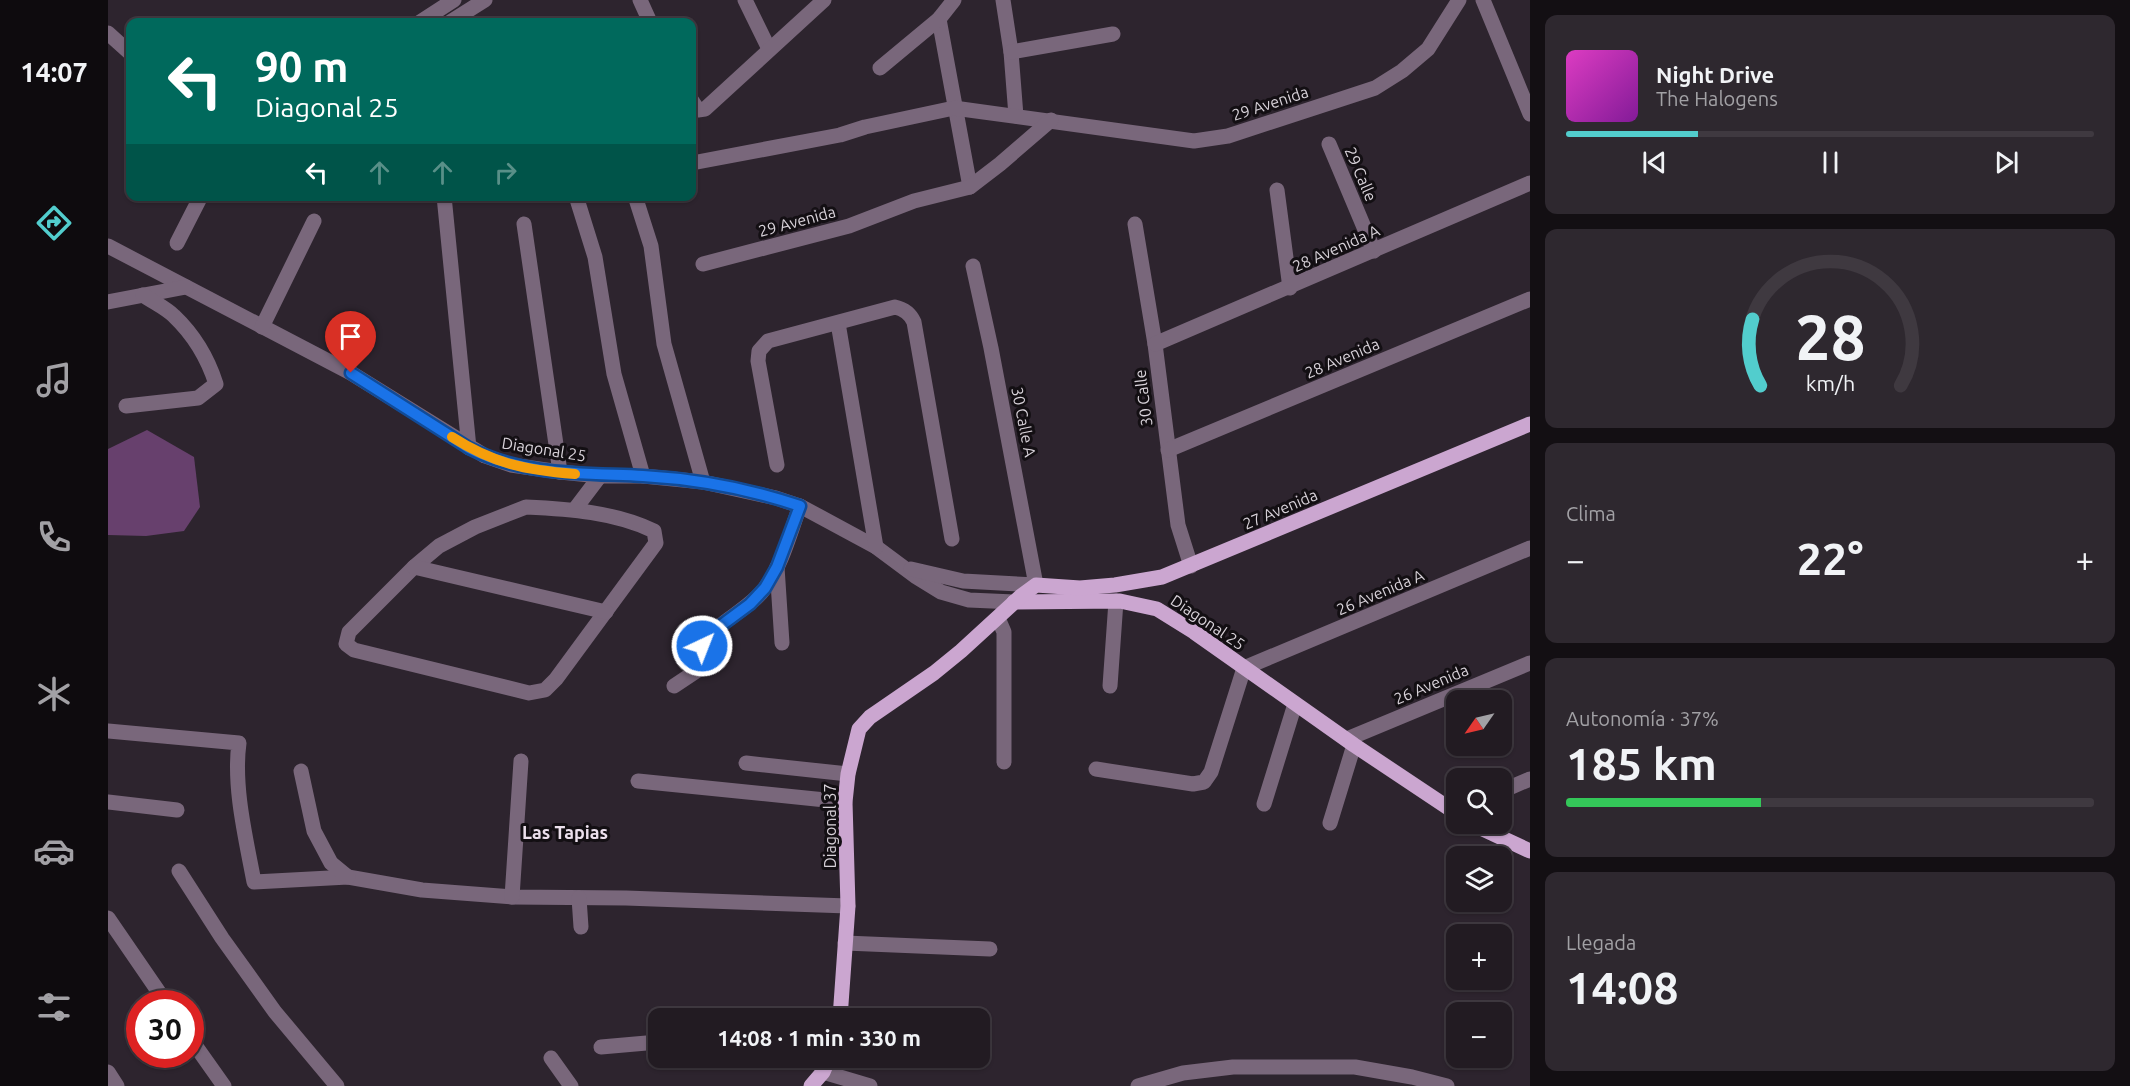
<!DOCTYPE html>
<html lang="es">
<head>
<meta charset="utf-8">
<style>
	:root { --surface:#221b22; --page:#2e282f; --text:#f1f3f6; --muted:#a2a1a5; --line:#3f3940; --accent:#52cdcd }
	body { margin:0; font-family:Ubuntu,sans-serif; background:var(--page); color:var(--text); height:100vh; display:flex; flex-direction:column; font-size:22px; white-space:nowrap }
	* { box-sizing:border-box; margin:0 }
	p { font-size:20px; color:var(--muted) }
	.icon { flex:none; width:33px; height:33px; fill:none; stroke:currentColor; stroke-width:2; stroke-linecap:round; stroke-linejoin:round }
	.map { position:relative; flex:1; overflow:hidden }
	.details { display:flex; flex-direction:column; gap:15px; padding:15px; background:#130f13; width:600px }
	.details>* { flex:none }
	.guide { position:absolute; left:18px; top:18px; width:570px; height:183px; border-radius:12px; box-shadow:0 2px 4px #0004,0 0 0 2px var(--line); background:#00695c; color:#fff; overflow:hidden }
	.needle { width:39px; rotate:236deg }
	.controls { position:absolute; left:1338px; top:690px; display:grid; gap:12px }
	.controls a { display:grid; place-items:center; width:66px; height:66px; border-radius:12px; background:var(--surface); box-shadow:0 2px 4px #0004,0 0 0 2px var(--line); font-size:30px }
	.speed { position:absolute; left:18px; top:990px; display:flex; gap:12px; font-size:30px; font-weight:700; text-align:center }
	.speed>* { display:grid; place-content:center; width:78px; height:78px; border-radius:50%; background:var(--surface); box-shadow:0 2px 4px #0004,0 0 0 2px var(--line); line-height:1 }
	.speed .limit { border:9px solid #d22; background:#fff; color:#111 }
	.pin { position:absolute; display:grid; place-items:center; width:51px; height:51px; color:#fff; margin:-62px -26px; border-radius:50% 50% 50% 0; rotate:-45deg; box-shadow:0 0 6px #0007 }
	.pin .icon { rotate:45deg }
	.me { position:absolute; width:66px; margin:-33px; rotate:43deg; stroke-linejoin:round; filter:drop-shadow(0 0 4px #0008) }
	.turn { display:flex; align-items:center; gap:21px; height:126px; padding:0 30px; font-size:27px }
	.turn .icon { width:78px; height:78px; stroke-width:2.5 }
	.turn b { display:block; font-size:42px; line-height:51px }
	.lanes { display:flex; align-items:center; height:57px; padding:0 30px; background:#0003; justify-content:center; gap:30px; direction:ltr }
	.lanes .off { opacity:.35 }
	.big { font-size:45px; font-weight:700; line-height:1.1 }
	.details .tile { flex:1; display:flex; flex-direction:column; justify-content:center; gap:9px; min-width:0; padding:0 21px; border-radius:12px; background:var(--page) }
	.details .dial { align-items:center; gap:0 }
	.dial svg { height:156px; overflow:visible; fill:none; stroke:var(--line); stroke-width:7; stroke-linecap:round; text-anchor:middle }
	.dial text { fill:var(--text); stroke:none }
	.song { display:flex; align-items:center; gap:18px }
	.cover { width:72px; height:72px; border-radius:9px; background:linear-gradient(135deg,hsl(310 70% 55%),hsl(290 70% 35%)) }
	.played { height:6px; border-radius:3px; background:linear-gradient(90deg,var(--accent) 25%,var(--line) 25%) }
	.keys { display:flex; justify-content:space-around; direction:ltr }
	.heat { display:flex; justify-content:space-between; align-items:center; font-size:33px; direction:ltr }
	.charge { height:9px; border-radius:4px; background:linear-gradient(90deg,#34c759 37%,var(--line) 0) }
	.trip { position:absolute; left:540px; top:1008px; width:342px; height:60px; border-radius:12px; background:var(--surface); box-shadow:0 2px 4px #0004,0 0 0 2px var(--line); font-weight:700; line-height:60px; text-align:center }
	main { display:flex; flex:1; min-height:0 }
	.dock { display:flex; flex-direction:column; width:108px; justify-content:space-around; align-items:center; background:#0e0b0e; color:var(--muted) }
	.dock .icon { width:42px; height:42px }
	.dock .active { color:var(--accent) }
	.dock b { font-size:27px; color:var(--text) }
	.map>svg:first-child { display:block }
	.forest { fill:#67406d }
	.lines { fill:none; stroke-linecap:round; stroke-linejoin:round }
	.minor { stroke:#79677b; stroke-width:15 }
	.major { stroke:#cba6d0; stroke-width:15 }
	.route-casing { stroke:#114b97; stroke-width:15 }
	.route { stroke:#1a73e8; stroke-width:10 }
	.slow { stroke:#f59e0b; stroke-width:10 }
	.labels { text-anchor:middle; stroke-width:6; stroke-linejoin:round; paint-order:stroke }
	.street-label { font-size:16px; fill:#d8d2d9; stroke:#130f13 }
	.neighbourhood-label { font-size:18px; font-weight:bold; fill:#ece0ed; stroke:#130f13 }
</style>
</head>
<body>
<main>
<nav class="dock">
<b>14:07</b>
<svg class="icon active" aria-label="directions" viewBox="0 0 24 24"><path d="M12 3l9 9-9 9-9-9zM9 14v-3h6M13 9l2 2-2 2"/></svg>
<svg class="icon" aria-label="music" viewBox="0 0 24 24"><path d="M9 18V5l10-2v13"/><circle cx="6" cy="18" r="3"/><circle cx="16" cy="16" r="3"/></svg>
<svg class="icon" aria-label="phone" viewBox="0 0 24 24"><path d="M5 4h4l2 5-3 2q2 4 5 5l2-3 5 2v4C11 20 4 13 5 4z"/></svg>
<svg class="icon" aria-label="climate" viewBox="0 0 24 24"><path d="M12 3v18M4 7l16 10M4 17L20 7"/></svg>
<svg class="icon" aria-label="car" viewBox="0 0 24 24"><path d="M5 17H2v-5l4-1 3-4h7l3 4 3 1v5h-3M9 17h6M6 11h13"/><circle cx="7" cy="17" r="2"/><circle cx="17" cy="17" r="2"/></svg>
<svg class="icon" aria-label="filters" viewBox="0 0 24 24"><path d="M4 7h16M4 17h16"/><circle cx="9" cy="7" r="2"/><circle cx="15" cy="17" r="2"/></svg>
</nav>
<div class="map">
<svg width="1422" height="1086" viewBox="0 0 1422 1086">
	<rect width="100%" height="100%" fill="#2d242e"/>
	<polygon class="forest" points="39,430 86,457 92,507 76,531 38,536 0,535 0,449"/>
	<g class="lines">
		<g class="minor">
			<polyline points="532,0 542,22"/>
			<polyline points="637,0 661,49"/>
			<polyline points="895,0 903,52 908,116"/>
			<polyline points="1375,0 1422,114"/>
			<polyline points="831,19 862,187"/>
			<polyline points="312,22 346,0"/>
			<polyline points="342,22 377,0"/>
			<polyline points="0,33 22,53"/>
			<polyline points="903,52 1005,34"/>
			<polyline points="772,68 831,19 846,0"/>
			<polyline points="584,101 590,110 597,109 716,0"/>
			<polyline points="1221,144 1266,251"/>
			<polyline points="584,163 732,135 757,127 846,108 1086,141 1120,136 1267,88 1294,71 1320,49 1351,0"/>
			<polyline points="1169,190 1182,288"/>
			<polyline points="336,196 361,448"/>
			<polyline points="468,196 487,257 506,374 535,476"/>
			<polyline points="527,196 543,246 556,344 595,482"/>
			<polyline points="416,224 452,472"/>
			<polyline points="1027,224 1047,344 1070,525 1083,566"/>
			<polyline points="69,243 93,196"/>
			<polyline points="0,246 243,373 377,456 403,465 452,472 492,476 535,476 595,482 668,498 692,506 768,547 807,576 833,592 861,600 906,602"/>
			<polyline points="595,264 741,226 806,201 862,187 892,164 943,120"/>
			<polyline points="0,302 78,287"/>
			<polyline points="730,323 768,547"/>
			<polyline points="154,327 206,221"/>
			<polyline points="1047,344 1422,183"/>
			<path d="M18,406L90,398L108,384C100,359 86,335 66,316C58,308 45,302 35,295"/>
			<polyline points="1060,450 1422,299"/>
			<path d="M669,465L650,361L651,351L660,341L787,307C796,309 802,313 806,322L844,539"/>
			<path d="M418,507C461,509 507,512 546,531L548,543L448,679L437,690L421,693L246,650L238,644L241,632L306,567L331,546L367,527Z"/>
			<polyline points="467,509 492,476"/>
			<polyline points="306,567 498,612"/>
			<polyline points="669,567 674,643"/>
			<polyline points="803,569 855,581 928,585 883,348 865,266"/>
			<polyline points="890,618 896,632 896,762"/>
			<path d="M566,686L593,668C594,662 592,651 595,645C609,621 640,611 657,588C674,565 682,533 692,506"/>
			<polyline points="1002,686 1008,601"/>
			<path d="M0,731L131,743C125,787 138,839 146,882L240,877L314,890L404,897L518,898L740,906"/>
			<polyline points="1239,739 1422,663"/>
			<polyline points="638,763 740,774"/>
			<polyline points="988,769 1085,784 1096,782 1103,772 1136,668 1422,548"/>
			<polyline points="193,771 206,831 223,863 240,877"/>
			<polyline points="530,781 737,802"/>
			<polyline points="1394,791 1422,779"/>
			<polyline points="0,802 69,810"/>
			<polyline points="1156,804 1187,704"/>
			<polyline points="1222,823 1246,745"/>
			<polyline points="71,871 114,938 167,1012 229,1086"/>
			<polyline points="404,897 413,761"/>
			<polyline points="471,898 473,927"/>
			<polyline points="0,918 59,1004"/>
			<polyline points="737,943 882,949"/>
			<polyline points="82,1038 116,1086"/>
			<polyline points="493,1047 550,1042"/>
			<polyline points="443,1058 463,1086"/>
			<polyline points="0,1072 9,1086"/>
			<polyline points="715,1072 762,1086"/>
			<polyline points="1030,1086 1075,1073 1125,1067 1247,1067 1304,1077 1339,1086"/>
		</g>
		<g class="major">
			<polyline points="906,602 1012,601 1049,609 1086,632 1246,745 1348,813"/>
			<polyline points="1364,824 1422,851"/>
			<polyline points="732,1018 740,906 737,802 740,774 751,729 762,717 826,673 853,651 913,596 928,585 972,588 1007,585 1054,577 1422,424"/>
			<polyline points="703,1086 715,1072 721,1058"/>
		</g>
	</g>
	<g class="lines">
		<defs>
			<path id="route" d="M243,373L361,448C415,476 476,473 535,476C588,479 642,489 692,506L669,567L657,588L642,604L611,627L594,646"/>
		</defs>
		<use href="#route" class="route-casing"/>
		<use href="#route" class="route"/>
		<path class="slow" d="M344,437C386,464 418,470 467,474"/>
	</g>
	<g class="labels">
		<g class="street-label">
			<text transform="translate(1162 103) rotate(-18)" y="6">29 Avenida</text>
			<text transform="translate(1253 174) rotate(67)" y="6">29 Calle</text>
			<text transform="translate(689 221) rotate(-15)" y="6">29 Avenida</text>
			<text transform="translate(1228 248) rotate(-24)" y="6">28 Avenida A</text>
			<text transform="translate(1234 358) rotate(-23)" y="6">28 Avenida</text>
			<text transform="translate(1035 398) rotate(-97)" y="6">30 Calle</text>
			<text transform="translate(916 422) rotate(79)" y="6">30 Calle A</text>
			<text transform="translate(436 449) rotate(9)" y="6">Diagonal 25</text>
			<text transform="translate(1172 509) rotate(-23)" y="6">27 Avenida</text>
			<text transform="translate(1272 592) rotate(-23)" y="6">26 Avenida A</text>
			<text transform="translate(1100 622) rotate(34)" y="6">Diagonal 25</text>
			<text transform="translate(1323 684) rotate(-23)" y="6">26 Avenida</text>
			<text transform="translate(722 826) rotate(-90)" y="6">Diagonal 37</text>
		</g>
		<g class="neighbourhood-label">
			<text x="457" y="839">Las Tapias</text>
		</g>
	</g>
</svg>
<div class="controls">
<a><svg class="needle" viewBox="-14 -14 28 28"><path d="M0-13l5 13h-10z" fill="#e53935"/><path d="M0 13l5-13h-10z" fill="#a2a1a5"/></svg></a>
<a><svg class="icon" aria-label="search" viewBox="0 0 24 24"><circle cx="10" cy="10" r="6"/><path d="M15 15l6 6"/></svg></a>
<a><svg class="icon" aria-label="layers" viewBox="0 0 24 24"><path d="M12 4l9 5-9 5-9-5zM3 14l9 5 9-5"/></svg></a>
<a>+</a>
<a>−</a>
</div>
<div class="speed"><div class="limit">30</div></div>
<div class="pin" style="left:243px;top:373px;background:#d93025"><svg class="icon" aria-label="arrive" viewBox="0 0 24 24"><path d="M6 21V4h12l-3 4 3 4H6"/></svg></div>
<svg class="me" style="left:594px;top:646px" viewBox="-20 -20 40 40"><circle r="17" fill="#1a73e8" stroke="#fff" stroke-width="3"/><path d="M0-11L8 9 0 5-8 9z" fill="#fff"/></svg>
<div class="trip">14:08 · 1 min · 330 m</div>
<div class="guide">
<div class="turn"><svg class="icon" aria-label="left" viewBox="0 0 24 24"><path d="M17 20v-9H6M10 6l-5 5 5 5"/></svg><div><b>90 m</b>Diagonal 25</div></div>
<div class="lanes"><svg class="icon" aria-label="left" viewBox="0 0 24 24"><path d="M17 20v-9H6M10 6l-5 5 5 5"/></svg><svg class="icon off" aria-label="ahead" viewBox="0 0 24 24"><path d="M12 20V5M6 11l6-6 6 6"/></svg><svg class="icon off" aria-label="ahead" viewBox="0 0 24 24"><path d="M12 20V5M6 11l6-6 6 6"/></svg><svg class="icon off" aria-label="right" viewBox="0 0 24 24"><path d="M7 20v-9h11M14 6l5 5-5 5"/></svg></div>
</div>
</div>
<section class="details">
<div class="tile">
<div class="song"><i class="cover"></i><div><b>Night Drive</b><p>The Halogens</p></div></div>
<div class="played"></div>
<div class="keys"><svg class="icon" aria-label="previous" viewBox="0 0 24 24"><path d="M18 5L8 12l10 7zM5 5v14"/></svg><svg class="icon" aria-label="pause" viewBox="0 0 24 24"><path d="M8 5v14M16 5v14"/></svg><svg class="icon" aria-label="next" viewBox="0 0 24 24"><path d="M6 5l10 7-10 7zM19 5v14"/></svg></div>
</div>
<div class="tile dial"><svg viewBox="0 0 100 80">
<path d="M14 69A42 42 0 1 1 86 69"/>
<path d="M14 69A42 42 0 0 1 10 35" stroke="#52cdcd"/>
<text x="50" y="56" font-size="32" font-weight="700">28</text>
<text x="50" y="72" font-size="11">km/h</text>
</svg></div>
<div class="tile"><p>Clima</p>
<div class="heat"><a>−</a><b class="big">22°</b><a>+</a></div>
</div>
<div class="tile"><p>Autonomía · 37%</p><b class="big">185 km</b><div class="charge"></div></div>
<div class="tile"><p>Llegada</p><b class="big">14:08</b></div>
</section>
</main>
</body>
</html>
